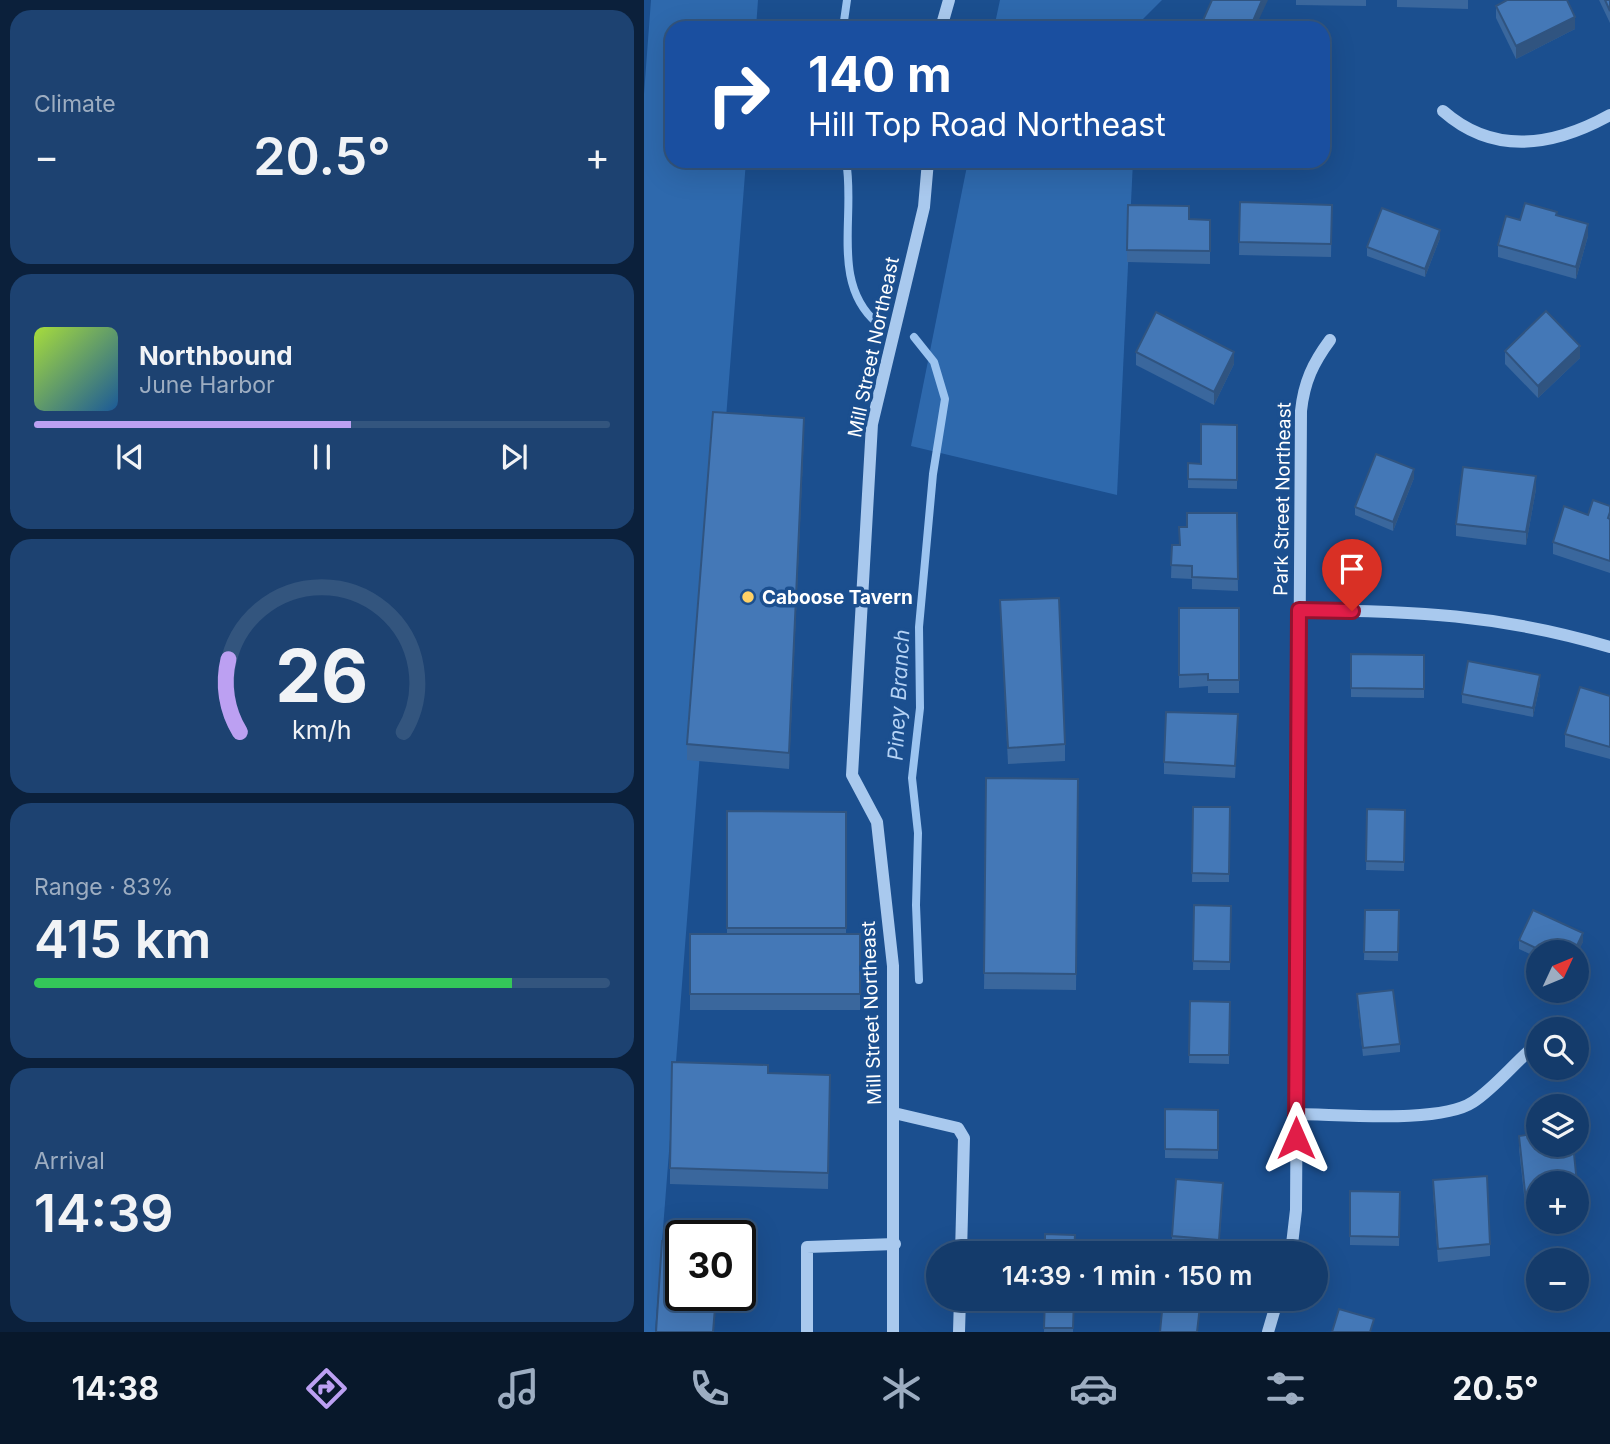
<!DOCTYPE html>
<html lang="en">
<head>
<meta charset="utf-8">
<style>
	:root { --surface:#143b6b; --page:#1d4271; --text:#f1f3f6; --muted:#9dadc1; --line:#33557e; --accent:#bca0f2 }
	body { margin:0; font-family:Inter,sans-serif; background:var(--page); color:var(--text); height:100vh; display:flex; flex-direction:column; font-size:26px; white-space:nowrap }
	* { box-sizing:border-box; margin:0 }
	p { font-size:23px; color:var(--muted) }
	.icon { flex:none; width:38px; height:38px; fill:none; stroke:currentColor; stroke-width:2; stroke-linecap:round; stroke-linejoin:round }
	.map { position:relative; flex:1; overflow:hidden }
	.sheet { display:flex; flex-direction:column; gap:10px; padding:10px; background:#0b203b; width:644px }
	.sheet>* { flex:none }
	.banner { position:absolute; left:21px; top:21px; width:665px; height:147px; border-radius:21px; box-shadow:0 7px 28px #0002,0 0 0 2px var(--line); background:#1a4fa0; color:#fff; overflow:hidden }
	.needle { width:46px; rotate:46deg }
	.controls { position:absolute; left:882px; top:940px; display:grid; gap:14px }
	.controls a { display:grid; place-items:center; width:63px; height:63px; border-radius:50%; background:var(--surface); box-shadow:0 7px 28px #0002,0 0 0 2px var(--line); font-size:35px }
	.speed { position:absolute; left:21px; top:1220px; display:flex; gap:14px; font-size:35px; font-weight:700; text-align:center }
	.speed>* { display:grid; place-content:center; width:91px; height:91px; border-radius:50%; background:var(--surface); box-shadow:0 7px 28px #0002,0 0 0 2px var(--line); line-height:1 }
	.speed .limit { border:4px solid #111; border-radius:10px; background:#fff; color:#111 }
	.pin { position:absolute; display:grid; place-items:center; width:60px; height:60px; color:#fff; margin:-72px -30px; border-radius:50% 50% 50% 0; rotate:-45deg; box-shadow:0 0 7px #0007 }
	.pin .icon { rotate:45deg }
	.me { position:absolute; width:77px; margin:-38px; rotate:0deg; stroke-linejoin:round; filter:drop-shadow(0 0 5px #0008) }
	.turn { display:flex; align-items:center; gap:24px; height:147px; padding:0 28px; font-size:32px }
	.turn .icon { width:91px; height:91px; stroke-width:2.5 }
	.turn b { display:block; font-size:49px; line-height:60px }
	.big { font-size:52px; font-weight:600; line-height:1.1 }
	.sheet .card { flex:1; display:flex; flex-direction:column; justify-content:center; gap:10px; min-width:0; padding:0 24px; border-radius:21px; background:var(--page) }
	.sheet .dial { align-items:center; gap:0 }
	.dial svg { height:182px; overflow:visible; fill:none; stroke:var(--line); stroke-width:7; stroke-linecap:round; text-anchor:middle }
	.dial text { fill:var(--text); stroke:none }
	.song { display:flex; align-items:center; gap:21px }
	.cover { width:84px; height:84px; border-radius:10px; background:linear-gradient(135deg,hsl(80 70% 55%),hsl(210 70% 35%)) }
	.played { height:7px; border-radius:4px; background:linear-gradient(90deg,var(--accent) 55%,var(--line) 55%) }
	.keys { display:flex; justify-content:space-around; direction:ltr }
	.heat { display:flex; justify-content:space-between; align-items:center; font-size:38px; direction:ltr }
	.charge { height:10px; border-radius:5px; background:linear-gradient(90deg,#34c759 83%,var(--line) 0) }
	.trip { position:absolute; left:282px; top:1241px; width:402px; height:70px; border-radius:35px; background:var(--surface); box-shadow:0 7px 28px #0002,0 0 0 2px var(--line); font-weight:600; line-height:70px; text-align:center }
	.tabs { display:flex; height:112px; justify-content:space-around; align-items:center; background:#08182b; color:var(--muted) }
	.tabs .icon { width:49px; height:49px }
	.tabs .current { color:var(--accent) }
	.tabs b { font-size:32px; color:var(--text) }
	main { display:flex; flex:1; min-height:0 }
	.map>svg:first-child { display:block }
	.green { fill:#2e69ad }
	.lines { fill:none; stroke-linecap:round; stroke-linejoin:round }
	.stream { stroke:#9cc4f0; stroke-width:8 }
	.minor { stroke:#a9c9ee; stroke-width:12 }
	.wall { fill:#3a679d }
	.shaded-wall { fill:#305480 }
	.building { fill:#4478b7; stroke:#305480; stroke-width:2 }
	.route-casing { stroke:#92132f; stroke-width:18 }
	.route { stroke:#e11d48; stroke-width:12 }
	.poi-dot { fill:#ffd166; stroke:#1b4f8f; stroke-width:2.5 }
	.labels { text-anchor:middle; stroke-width:7; stroke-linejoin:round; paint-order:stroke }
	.street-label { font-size:19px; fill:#fff; stroke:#1b4f8f }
	.poi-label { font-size:19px; font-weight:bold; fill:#fff; stroke:#1b4f8f; text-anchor:start }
	.water-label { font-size:21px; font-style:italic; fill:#b5d3f5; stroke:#1b4f8f }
</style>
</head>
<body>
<main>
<section class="sheet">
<div class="card"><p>Climate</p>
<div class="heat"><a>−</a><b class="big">20.5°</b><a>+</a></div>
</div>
<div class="card">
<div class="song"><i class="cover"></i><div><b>Northbound</b><p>June Harbor</p></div></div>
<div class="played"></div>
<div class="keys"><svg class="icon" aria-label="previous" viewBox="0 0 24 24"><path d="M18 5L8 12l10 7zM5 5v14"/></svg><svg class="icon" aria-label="pause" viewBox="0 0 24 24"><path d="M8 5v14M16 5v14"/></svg><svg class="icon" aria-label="next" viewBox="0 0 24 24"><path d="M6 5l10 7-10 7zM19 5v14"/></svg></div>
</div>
<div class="card dial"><svg viewBox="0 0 100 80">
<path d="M14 69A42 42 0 1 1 86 69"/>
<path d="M14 69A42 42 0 0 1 9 37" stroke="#bca0f2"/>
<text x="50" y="56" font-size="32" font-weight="700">26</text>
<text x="50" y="72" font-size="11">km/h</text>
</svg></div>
<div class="card"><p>Range · 83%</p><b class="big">415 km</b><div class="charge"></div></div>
<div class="card"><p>Arrival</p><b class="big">14:39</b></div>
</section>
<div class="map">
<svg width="966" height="1332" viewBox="0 0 966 1332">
	<rect width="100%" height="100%" fill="#1b4f8f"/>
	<g class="green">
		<polygon points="7,0 114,0 112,28 28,28 28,161 102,161 11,1332 0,1332 0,94"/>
		<polygon points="356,0 518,0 496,22 496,28 350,28"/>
		<polygon points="324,161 489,161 473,495 267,446"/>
	</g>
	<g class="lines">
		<g class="stream">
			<polyline points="199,28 203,0"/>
			<path d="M202,161C212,214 186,283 233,323"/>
			<polyline points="270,337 290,362 301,399 289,474 275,627 276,708 268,778 274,833 272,905 275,980"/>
		</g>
		<g class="minor">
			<polyline points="297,28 305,0"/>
			<path d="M799,111C850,156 910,146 966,115"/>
			<path d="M655,610C769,611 855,614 966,647"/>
			<polyline points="250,1113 314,1128 320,1138 317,1253"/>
			<path d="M652,1114C694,1114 796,1124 829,1102C849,1089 867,1067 885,1051"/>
			<path d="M647,1253L652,1210L657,411C660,382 669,363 686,340"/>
			<polyline points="163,1332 163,1247 251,1244"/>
			<polyline points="249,1332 249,966 233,822 208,775 228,424 280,207 284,161"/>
			<polyline points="315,1332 316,1298"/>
			<polyline points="624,1332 634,1298"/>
		</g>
	</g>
	<g class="wall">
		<polygon points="652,0 722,0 722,6 652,5"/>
		<polygon points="753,0 824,0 824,9 753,7"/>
		<polygon points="955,0 966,0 966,23"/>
		<polygon points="852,6 931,29 872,59 852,18"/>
		<polygon points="596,202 688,205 687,257 595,255"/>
		<polygon points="484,205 545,219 566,220 566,264 483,262"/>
		<polygon points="913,215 944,236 932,279 854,257 854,245 876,220"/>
		<polygon points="796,238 781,277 723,256 723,247"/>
		<polygon points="861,351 936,358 894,398 861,364"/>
		<polygon points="492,352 590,364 570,405 492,365"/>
		<polygon points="593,425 593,489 544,488 544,463 557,464"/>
		<polygon points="160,434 145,769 43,760 43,744"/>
		<polygon points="770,478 749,531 711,515 711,507"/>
		<polygon points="892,489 882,545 812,536 812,524"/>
		<polygon points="966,506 966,573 909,554 909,542 944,515"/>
		<polygon points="593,513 594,591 548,589 548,579 527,578 528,545 535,545"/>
		<polygon points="356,600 421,744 421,761 364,764"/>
		<polygon points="535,608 595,608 595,693 564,693 564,686 535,688"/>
		<polygon points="707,654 780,655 780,698 707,697"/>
		<polygon points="896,684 889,717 818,703 818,694"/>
		<polygon points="966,696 966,759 921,747 921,734"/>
		<polygon points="594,726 591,778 520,774 520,762"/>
		<polygon points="342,778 434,779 432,990 340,989"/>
		<polygon points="549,807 586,807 585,882 548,882"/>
		<polygon points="723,809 761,810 760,871 722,870"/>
		<polygon points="83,811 202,812 202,934 216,934 216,1010 46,1010 46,934 83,934"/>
		<polygon points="550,905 587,906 586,970 549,970"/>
		<polygon points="721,910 755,910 754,961 720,960"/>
		<polygon points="875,940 939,942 933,952 894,952 894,958 875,949"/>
		<polygon points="713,994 756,1044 756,1052 719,1056 713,1003"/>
		<polygon points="546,1001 586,1002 585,1064 545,1063"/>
		<polygon points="124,1073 186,1075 184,1189 26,1184 26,1168"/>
		<polygon points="521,1109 574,1110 574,1159 521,1158"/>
		<polygon points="894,1133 894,1144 929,1144 936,1213 936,1226 911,1227 910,1222 933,1222 933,1183 894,1183 894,1213 882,1213 875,1149 875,1136"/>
		<polygon points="789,1180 846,1244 846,1256 794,1262 789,1192"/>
		<polygon points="579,1191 575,1248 528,1244 528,1236"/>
		<polygon points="706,1191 756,1192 755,1246 706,1245"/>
		<polygon points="401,1298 430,1298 429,1332 400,1332"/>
	</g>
	<g class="shaded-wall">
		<polygon points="618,0 624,0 611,28 606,28"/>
		<polygon points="931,17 931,29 872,59 872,46"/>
		<polygon points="944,224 944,236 932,279 932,267"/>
		<polygon points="796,230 796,238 781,277 781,269"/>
		<polygon points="936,346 936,358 894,398 894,386"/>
		<polygon points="590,352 590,364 570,405 570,392"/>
		<polygon points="160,418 160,434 145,769 145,753"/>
		<polygon points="770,469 770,478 749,531 749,522"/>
		<polygon points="892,476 892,489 882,545 882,532"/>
		<polygon points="896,675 896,684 889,717 889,708"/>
		<polygon points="939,933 939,942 933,955 933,952 930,952"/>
		<polygon points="72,1295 73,1295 70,1332 69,1332"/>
	</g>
	<g class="building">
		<polygon points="568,0 618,0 606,28 559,28 556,27"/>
		<polygon points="863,0 923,0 931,17 872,46 852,6"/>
		<polygon points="961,0 966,0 966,11"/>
		<polygon points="596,202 688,205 687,244 595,242"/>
		<polygon points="881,203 913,212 912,215 944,224 932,267 854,245 862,216 876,220"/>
		<polygon points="484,205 545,206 545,219 566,220 566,251 483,250"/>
		<polygon points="738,208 796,230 781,269 723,247"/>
		<polygon points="902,311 936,346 894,386 861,351"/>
		<polygon points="512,312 590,352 570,392 492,352"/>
		<polygon points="69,412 160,418 145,753 43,744"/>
		<polygon points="557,424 593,425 593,480 544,479 544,463 557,464"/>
		<polygon points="732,454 770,469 749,522 711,507"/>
		<polygon points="819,467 892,476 882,532 812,524"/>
		<polygon points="949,500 966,506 966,512 964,518 966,519 966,561 909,542 920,506 944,515"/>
		<polygon points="543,513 593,513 594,579 548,577 548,566 527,565 528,545 536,545 535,527 543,527"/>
		<polygon points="415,598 421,744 364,748 356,600"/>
		<polygon points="535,608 595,608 595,680 564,680 564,674 535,675"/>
		<polygon points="707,654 780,655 780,689 707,688"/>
		<polygon points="824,661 896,675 889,708 818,694"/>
		<polygon points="936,687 966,696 966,747 921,734"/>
		<polygon points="522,712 594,714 591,766 520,762"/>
		<polygon points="342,778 434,779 432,974 340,973"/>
		<polygon points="549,807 586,807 585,874 548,873"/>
		<polygon points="723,809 761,810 760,862 722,861"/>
		<polygon points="83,811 202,812 202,928 83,928"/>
		<polygon points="550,905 587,906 586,962 549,961"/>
		<polygon points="721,910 755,910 754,952 720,952"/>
		<polygon points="889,910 939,933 930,952 900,952 875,940"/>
		<rect x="46" y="934" width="170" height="60"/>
		<polygon points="749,990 756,1044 719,1048 713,994"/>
		<polygon points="546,1001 586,1002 585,1055 545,1055"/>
		<polygon points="28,1062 124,1065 124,1073 186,1075 184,1173 26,1168"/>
		<polygon points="521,1109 574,1110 574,1150 521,1149"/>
		<polygon points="894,1133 894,1144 929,1144 936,1213 933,1213 933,1183 894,1183 894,1200 882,1201 875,1136"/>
		<polygon points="843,1176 846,1244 794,1249 789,1180"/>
		<polygon points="532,1179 579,1183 575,1240 528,1236"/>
		<polygon points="706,1191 756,1192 755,1237 706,1236"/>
		<polygon points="401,1234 431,1235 430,1253 401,1253"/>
		<polygon points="18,1241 37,1243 37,1295 72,1295 69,1332 12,1332"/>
		<polygon points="401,1298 430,1298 429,1328 400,1328"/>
		<polygon points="519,1301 556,1306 553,1332 516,1332"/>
		<polygon points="695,1309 730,1319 726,1332 688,1332"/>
	</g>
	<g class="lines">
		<defs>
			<polyline id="route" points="652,1138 655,610 708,611"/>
		</defs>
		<use href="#route" class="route-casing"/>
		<use href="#route" class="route"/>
	</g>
	<circle class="poi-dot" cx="104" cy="597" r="7"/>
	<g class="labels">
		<g class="street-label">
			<text transform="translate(229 347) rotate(-78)" y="7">Mill Street Northeast</text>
			<text transform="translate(638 499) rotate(-89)" y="7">Park Street Northeast</text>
			<text transform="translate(227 1013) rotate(-92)" y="7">Mill Street Northeast</text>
		</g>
		<g class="poi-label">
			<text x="118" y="604">Caboose Tavern</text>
		</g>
		<g class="water-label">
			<text transform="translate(255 695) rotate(-87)" y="7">Piney Branch</text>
		</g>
	</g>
</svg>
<div class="controls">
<a><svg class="needle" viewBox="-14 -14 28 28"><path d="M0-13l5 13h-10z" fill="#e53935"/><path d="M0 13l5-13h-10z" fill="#9dadc1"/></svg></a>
<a><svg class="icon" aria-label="search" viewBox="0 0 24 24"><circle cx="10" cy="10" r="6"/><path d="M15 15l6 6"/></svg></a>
<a><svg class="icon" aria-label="layers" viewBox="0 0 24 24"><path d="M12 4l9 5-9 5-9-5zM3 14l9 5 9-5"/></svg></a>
<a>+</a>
<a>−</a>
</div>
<div class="speed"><div class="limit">30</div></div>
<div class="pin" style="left:708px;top:611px;background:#d93025"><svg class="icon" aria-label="arrive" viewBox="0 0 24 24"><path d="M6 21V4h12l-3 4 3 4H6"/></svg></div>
<svg class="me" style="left:652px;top:1138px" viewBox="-20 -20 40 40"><path d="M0-17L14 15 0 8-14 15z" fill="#e11d48" stroke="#fff" stroke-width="4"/></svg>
<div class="trip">14:39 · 1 min · 150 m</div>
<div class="banner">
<div class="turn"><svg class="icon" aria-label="right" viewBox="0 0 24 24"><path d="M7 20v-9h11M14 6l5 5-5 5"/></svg><div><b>140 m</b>Hill Top Road Northeast</div></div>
</div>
</div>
</main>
<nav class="tabs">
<b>14:38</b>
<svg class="icon current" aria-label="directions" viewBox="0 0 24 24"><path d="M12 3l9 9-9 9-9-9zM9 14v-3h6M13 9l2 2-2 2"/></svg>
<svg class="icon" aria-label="music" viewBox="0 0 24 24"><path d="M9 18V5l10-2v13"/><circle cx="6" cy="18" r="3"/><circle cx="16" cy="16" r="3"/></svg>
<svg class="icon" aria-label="phone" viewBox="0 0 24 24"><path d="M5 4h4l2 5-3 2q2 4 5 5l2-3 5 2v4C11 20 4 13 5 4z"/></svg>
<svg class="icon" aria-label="climate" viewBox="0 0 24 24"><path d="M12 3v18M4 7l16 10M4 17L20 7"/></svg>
<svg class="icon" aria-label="car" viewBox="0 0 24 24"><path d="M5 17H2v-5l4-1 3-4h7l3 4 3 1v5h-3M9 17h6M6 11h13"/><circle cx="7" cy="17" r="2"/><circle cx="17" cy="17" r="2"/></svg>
<svg class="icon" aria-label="filters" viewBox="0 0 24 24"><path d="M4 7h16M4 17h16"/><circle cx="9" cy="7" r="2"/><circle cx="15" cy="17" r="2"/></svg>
<b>20.5°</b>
</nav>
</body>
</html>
